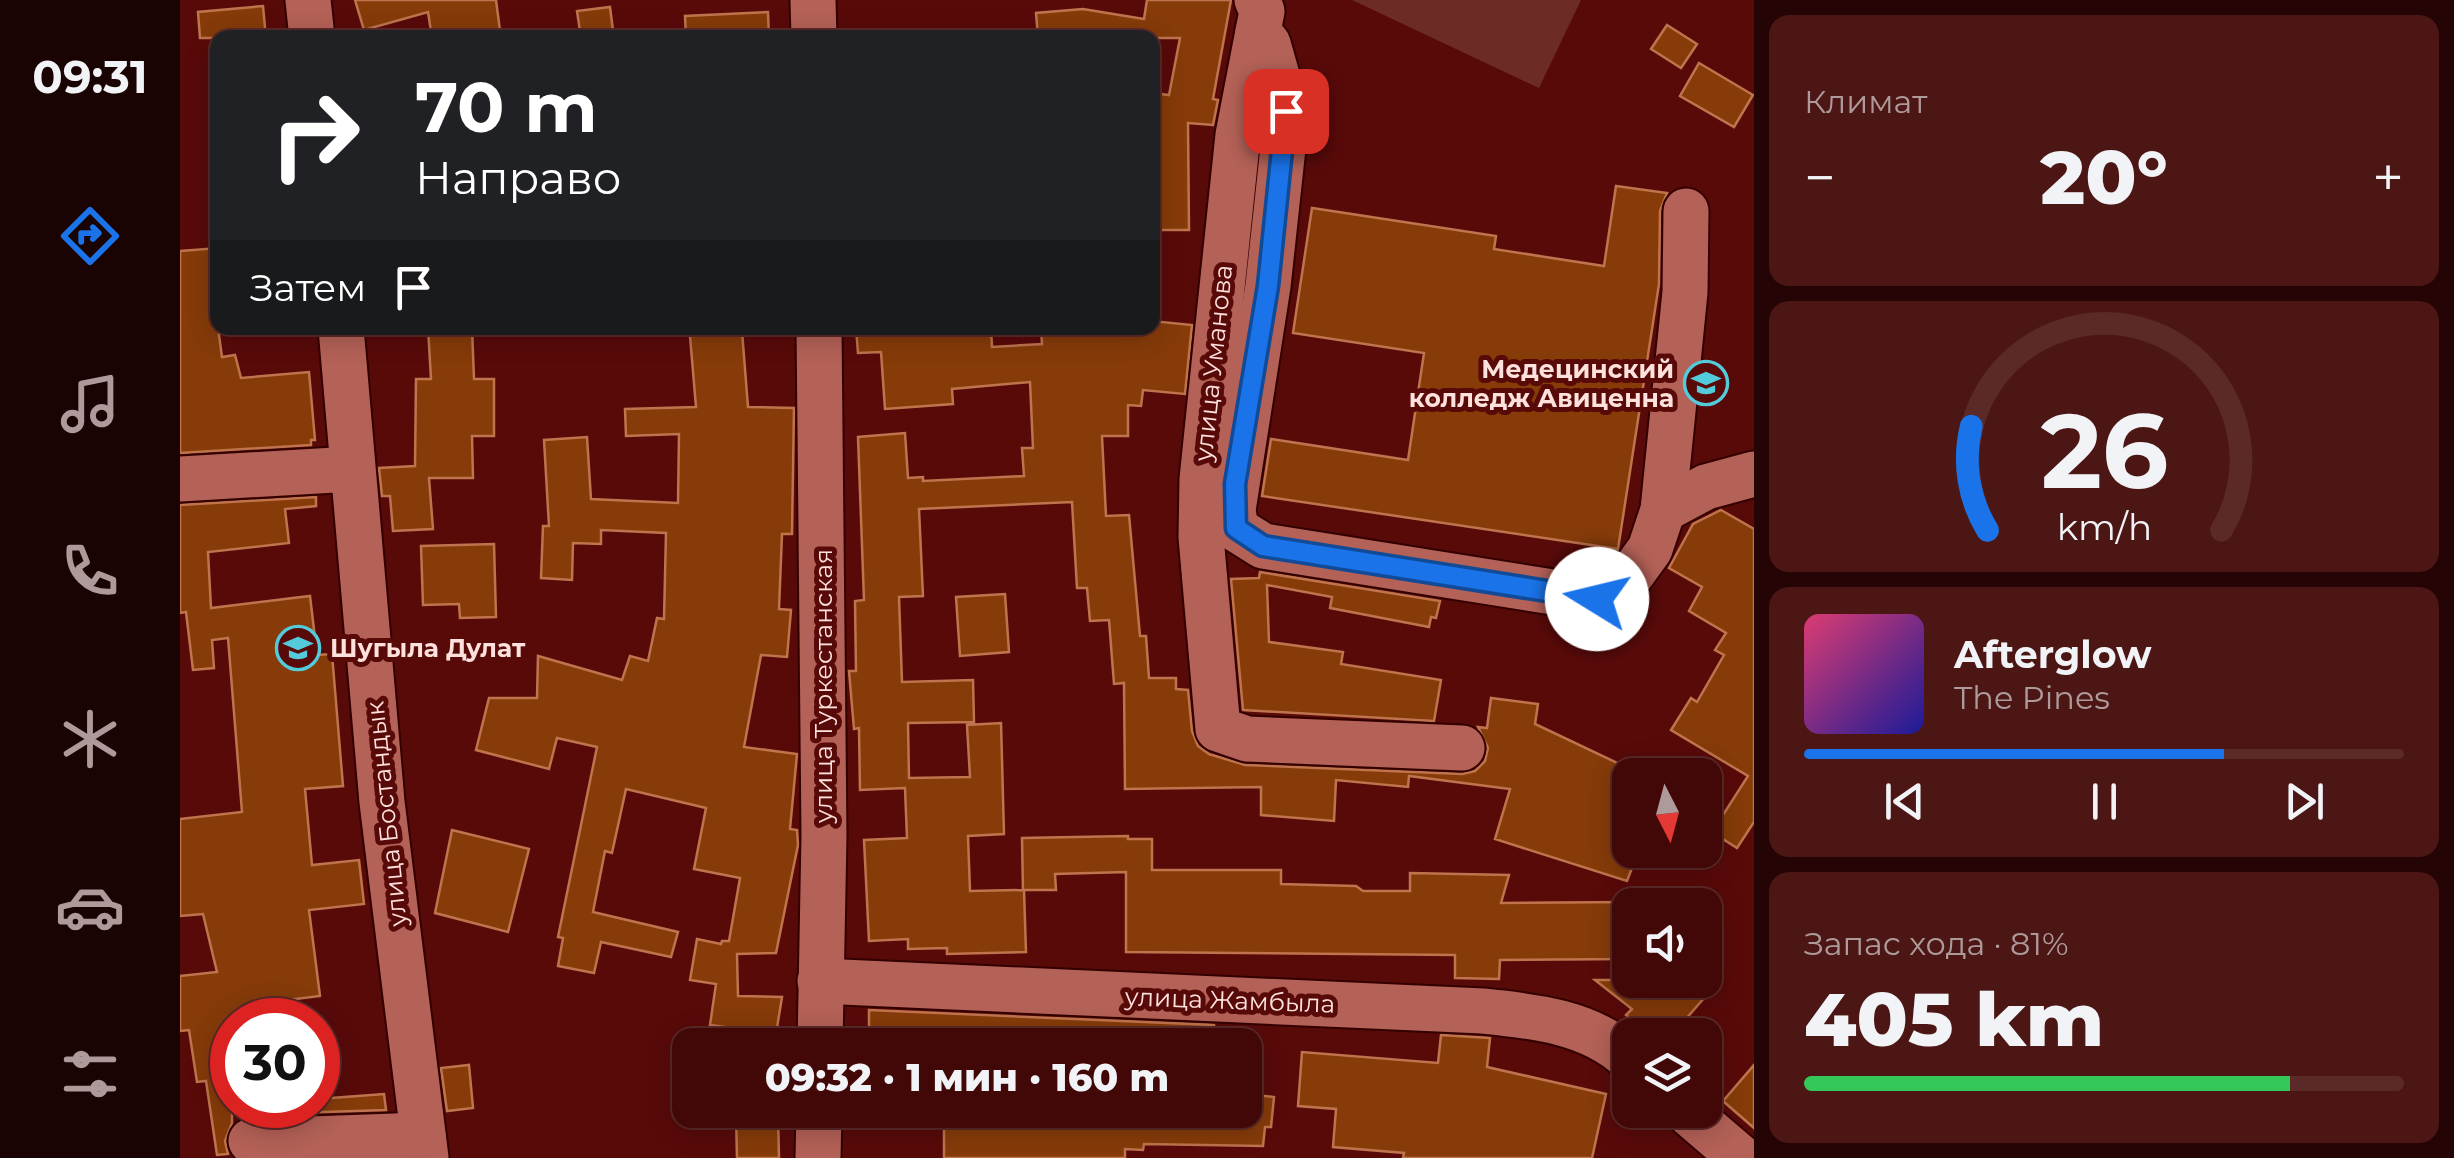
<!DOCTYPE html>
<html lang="ru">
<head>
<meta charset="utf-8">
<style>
	:root { --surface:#420807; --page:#4c1615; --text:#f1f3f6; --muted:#ae9a9b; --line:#5a2928; --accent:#1a73e8 }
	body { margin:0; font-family:Montserrat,sans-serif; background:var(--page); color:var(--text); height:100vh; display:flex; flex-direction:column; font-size:38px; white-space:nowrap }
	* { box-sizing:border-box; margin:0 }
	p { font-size:32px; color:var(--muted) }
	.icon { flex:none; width:55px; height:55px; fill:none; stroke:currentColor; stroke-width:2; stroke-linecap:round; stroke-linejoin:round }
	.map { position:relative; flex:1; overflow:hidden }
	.drawer { display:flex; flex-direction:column; gap:15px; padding:15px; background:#240404; width:700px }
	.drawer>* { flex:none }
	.hud { position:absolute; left:30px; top:30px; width:950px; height:305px; border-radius:20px; box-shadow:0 5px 25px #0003,0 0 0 2px var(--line); background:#202124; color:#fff; overflow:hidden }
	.needle { width:65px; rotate:174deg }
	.fabs { position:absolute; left:1432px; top:758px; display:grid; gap:20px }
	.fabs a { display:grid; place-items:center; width:110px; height:110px; border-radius:20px; background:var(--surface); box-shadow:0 5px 25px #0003,0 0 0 2px var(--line); font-size:50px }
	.speed { position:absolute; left:30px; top:998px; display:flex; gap:20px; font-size:50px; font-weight:700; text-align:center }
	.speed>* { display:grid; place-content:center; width:130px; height:130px; border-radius:50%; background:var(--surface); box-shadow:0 5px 25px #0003,0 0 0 2px var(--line); line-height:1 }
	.speed .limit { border:15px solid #d22; background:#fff; color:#111 }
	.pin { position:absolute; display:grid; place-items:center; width:85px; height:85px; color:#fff; margin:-42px; border-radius:20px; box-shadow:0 5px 15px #0006 }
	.me { position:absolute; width:110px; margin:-55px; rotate:279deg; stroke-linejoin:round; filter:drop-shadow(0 0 8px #0008) }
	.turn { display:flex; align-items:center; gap:35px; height:210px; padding:0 40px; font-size:45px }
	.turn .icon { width:130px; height:130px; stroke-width:2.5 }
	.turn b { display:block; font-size:70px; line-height:85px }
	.then { display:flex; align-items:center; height:95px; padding:0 40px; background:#0003; gap:20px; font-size:38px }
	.big { font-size:75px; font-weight:800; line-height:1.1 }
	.drawer .card { flex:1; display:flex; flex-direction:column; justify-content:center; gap:15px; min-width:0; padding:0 35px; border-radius:20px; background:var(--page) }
	.drawer .dial { align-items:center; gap:0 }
	.dial svg { height:260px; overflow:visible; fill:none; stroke:var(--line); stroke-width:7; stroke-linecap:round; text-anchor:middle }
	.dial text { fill:var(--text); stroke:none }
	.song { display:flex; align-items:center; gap:30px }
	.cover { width:120px; height:120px; border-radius:15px; background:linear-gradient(135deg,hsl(340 70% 55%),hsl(240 70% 35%)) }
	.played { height:10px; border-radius:5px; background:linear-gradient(90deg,var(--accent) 70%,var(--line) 70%) }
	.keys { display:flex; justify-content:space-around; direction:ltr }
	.heat { display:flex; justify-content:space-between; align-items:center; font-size:55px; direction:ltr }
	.charge { height:15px; border-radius:8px; background:linear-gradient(90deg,#34c759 81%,var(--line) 0) }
	.trip { position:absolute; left:492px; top:1028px; width:590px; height:100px; border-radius:20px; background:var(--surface); box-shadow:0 5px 25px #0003,0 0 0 2px var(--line); font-weight:800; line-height:100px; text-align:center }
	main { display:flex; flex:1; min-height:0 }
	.menu { display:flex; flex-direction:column; width:180px; justify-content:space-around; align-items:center; background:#1a0303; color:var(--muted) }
	.menu .icon { width:70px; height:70px }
	.menu .current { color:var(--accent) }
	.menu b { font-size:45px; color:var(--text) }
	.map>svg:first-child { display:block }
	.green { fill:#6c2b25 }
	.building { fill:#863b09; stroke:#bf744d; stroke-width:2.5 }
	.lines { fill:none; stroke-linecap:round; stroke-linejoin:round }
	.minor-casing { stroke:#300; stroke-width:49 }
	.minor { stroke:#b46157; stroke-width:45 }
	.route-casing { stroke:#114b97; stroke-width:25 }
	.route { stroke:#1a73e8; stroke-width:18 }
	.labels { text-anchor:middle; stroke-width:10; stroke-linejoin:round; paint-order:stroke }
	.street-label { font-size:25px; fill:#fee1dd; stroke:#580a09 }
	.poi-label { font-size:25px; font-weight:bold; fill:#fee1dd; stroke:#580a09; text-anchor:end }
</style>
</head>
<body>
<main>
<nav class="menu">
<b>09:31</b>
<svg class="icon current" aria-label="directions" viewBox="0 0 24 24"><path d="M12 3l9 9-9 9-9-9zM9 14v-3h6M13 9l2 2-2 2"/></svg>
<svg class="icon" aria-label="music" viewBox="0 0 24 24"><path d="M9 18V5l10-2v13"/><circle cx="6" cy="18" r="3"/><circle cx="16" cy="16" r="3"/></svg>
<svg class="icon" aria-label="phone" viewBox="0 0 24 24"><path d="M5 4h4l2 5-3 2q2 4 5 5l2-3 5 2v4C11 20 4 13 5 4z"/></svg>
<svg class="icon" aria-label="climate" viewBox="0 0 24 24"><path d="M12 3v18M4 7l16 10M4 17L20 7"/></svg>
<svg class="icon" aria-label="car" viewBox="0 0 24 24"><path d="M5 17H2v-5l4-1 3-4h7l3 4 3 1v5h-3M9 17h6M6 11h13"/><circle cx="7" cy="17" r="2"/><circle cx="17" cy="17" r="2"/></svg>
<svg class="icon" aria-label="filters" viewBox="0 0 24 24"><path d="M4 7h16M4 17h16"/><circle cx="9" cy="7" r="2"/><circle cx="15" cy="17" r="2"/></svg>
</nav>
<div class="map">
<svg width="1574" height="1158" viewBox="0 0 1574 1158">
	<rect width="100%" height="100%" fill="#580a09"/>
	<polygon class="green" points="1172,0 1401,0 1359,88"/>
	<g class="building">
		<polygon points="175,0 316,0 321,38 252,38 248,12 184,30"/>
		<polygon points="967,0 1051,0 1033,99 1038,100 1033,125 1008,123 1009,230 972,230 972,93 989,95 1000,38 858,38 856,13 903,9 964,19"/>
		<polygon points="83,6 86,38 20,38 18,12"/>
		<polygon points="430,7 434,38 401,38 397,11"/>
		<polygon points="588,12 589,38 506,38 505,16"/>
		<polygon points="1487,25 1517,44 1501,68 1471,49"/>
		<polygon points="1519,63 1573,95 1554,127 1500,96"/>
		<polygon points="1436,186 1487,193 1480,211 1479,284 1438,549 1082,496 1091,439 1228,460 1244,353 1113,333 1132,208 1316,236 1314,249 1424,266"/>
		<polygon points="38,248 38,328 42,357 55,355 61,378 129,372 135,440 131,440 131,445 0,453 0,251"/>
		<polygon points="972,321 1012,325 1005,394 963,390 961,406 948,405 948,436 922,436 926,516 949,515 960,636 966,636 969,678 996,678 996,689 1008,690 1012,731 1018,746 1029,754 1065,765 1282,774 1295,771 1305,761 1308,748 1298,727 1307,728 1311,698 1358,704 1355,724 1450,769 1450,850 1459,850 1447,881 1315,839 1330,789 1229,776 1228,787 1156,780 1154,821 1081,815 1081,787 945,789 944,683 934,684 929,620 910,621 907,588 897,588 892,502 739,509 743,596 719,597 722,682 793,680 794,722 728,723 729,778 790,777 787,725 821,723 824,834 788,836 790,891 843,890 842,838 948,836 948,839 972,839 972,870 1101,870 1101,884 1176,886 1183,891 1230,891 1230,873 1329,875 1321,903 1450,902 1450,959 1320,960 1319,979 1275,978 1275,955 946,952 946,872 875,874 876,890 844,890 846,952 767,954 767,948 728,949 728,939 689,941 684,840 727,838 725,788 680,790 679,728 674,729 669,671 676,671 675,601 684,600 678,437 725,433 728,478 743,477 743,481 844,476 842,448 853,448 850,382 772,389 773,404 705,409 701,352 678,353 676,328 811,328 812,347 862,344 861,328 972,328"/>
		<polygon points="248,328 292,328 294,379 314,379 314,436 292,436 293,478 249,478 253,529 213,531 210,496 202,496 199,468 235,466 236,379 251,379"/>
		<polygon points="562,331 568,407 614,408 612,534 602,534 599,609 611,610 607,657 581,655 564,747 617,754 610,829 617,830 618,845 596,953 557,954 558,996 602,997 596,1034 530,1025 536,984 510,980 517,939 541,944 542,941 549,941 560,878 514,869 526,808 446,789 432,853 425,851 413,912 498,932 491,957 421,942 414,973 378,966 383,938 378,937 417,747 377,738 369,769 296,750 309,698 357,698 358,656 442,680 450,656 468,661 477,618 484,619 486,533 421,530 421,544 393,543 392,580 361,578 363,526 369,526 364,440 407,437 411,499 498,503 499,434 446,436 445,409 516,407 510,336"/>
		<polygon points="136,497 136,506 105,509 109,543 28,552 31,608 130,596 137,655 152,654 163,786 125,789 132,865 179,860 184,904 129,910 140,996 68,1005 70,1020 52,1020 52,1123 45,1141 48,1154 37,1155 26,1081 17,1082 9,1030 0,1031 0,976 37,972 23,914 0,916 0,819 62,812 48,638 32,640 34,668 13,670 6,612 0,613 0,505"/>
		<polygon points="1541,510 1574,529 1574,822 1557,848 1532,832 1568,776 1491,730 1511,698 1517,702 1544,655 1535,650 1546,633 1509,611 1522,587 1489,568 1513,524"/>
		<polygon points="314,544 316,617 280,618 279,604 243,605 241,546"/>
		<polygon points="1080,572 1260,601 1256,618 1251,617 1249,627 1150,608 1152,597 1087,585 1089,642 1163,652 1161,664 1261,680 1254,721 1063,710 1051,579 1079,578"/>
		<polygon points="825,594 829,652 780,656 776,597"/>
		<polygon points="272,830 349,849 328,932 255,913"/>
		<polygon points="1415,980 1505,980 1525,997 1492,1035 1470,1035 1446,1015 1452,1009"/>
		<polygon points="689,1010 1034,1025 1033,1045 689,1045"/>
		<polygon points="1261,1035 1310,1038 1307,1067 1426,1094 1412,1158 1223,1158 1224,1153 1153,1147 1156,1109 1118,1106 1122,1052 1258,1063"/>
		<polygon points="289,1065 293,1108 267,1111 261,1068"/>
		<polygon points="1574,1065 1574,1128 1543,1101"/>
		<polygon points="204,1094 206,1110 82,1114 81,1107 138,1105 138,1099"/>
		<polygon points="1065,1094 1094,1097 1091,1127 1085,1127 1083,1146 964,1144 963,1150 945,1149 945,1158 764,1158 764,1110 1065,1110"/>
		<polygon points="598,1114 599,1158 557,1158 556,1115"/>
	</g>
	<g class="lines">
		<defs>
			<g id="minor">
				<polyline points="128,0 132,38"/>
				<polyline points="633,0 634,38"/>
				<polyline points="1077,0 1082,11 1058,135 1022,479 1021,537 1038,729 1067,739 1282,748"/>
				<polyline points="1078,32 1088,44 1107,111 1088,286 1053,510 1056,529 1083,546 1417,599 1449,578 1470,549 1483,510 1505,292 1506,211"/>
				<polyline points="161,328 202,802 246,1158"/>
				<polyline points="639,328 644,836 640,1045"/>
				<polyline points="0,479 172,469"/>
				<polyline points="1483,510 1526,487 1574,474"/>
				<path d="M640,981L1303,1011C1354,1016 1411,1022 1450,1059"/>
				<polyline points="1505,1110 1561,1158"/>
				<polyline points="71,1141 243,1135"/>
				<polyline points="638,1158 639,1110"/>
			</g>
		</defs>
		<use href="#minor" class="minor-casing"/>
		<use href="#minor" class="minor"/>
	</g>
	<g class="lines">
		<defs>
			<polyline id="route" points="1106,111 1088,286 1055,484 1056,528 1083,546 1417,599"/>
		</defs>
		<use href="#route" class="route-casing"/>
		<use href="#route" class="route"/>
	</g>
	<defs>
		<symbol id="university-ring" viewBox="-11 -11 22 22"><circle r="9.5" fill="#580a09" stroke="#53cbdb" stroke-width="1.5"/><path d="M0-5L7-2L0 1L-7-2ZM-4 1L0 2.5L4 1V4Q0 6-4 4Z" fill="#53cbdb"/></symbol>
		<symbol id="school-ring" viewBox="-11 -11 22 22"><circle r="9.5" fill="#580a09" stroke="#53cbdb" stroke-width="1.5"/><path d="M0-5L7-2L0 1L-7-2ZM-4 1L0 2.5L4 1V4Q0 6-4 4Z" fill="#53cbdb"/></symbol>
	</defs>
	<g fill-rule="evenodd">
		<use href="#university-ring" x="1501" y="358" width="50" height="50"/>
		<use href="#school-ring" x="93" y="623" width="50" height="50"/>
	</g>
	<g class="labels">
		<g class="street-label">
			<text transform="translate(1033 363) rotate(-84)" y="9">улица Уманова</text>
			<text transform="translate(643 686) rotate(-90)" y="9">улица Туркестанская</text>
			<text transform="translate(206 814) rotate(-96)" y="9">улица Бостандык</text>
			<text transform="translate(1050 1000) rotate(2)" y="9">улица Жамбыла</text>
		</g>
		<g class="poi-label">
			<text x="1494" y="378">Медецинский<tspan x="1494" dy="29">колледж Авиценна</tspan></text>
			<text x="150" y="657" text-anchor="start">Шугыла Дулат</text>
		</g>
	</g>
</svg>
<div class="fabs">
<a><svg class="needle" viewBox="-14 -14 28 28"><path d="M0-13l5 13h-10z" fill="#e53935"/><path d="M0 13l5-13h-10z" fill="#ae9a9b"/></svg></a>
<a><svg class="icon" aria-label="sound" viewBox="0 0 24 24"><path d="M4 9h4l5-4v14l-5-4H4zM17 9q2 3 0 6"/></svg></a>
<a><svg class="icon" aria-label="layers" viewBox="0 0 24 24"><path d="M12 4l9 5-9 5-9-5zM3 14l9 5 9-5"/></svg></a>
</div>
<div class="speed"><div class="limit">30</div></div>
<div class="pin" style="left:1106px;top:111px;background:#d93025"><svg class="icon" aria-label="arrive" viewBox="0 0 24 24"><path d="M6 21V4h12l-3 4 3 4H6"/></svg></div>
<svg class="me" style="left:1417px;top:599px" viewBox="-20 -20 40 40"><circle r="19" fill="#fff"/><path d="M0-13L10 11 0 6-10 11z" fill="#1a73e8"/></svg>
<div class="trip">09:32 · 1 мин · 160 m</div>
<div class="hud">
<div class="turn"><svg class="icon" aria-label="right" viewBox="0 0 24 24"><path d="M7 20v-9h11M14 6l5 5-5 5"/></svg><div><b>70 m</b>Направо</div></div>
<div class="then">Затем<svg class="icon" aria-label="arrive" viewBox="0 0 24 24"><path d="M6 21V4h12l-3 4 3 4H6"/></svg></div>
</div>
</div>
<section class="drawer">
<div class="card"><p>Климат</p>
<div class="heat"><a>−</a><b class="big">20°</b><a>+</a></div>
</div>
<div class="card dial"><svg viewBox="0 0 100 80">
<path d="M14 69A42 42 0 1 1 86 69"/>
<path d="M14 69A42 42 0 0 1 9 37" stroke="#1a73e8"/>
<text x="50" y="56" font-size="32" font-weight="700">26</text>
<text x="50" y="72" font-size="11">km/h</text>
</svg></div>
<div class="card">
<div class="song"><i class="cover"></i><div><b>Afterglow</b><p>The Pines</p></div></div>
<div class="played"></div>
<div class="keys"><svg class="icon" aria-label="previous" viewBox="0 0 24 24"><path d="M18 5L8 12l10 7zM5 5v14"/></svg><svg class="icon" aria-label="pause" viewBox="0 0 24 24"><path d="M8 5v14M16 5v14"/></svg><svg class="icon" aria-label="next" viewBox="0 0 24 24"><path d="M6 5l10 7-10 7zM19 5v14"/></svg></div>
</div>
<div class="card"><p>Запас хода · 81%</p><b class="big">405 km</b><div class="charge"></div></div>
</section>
</main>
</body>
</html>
